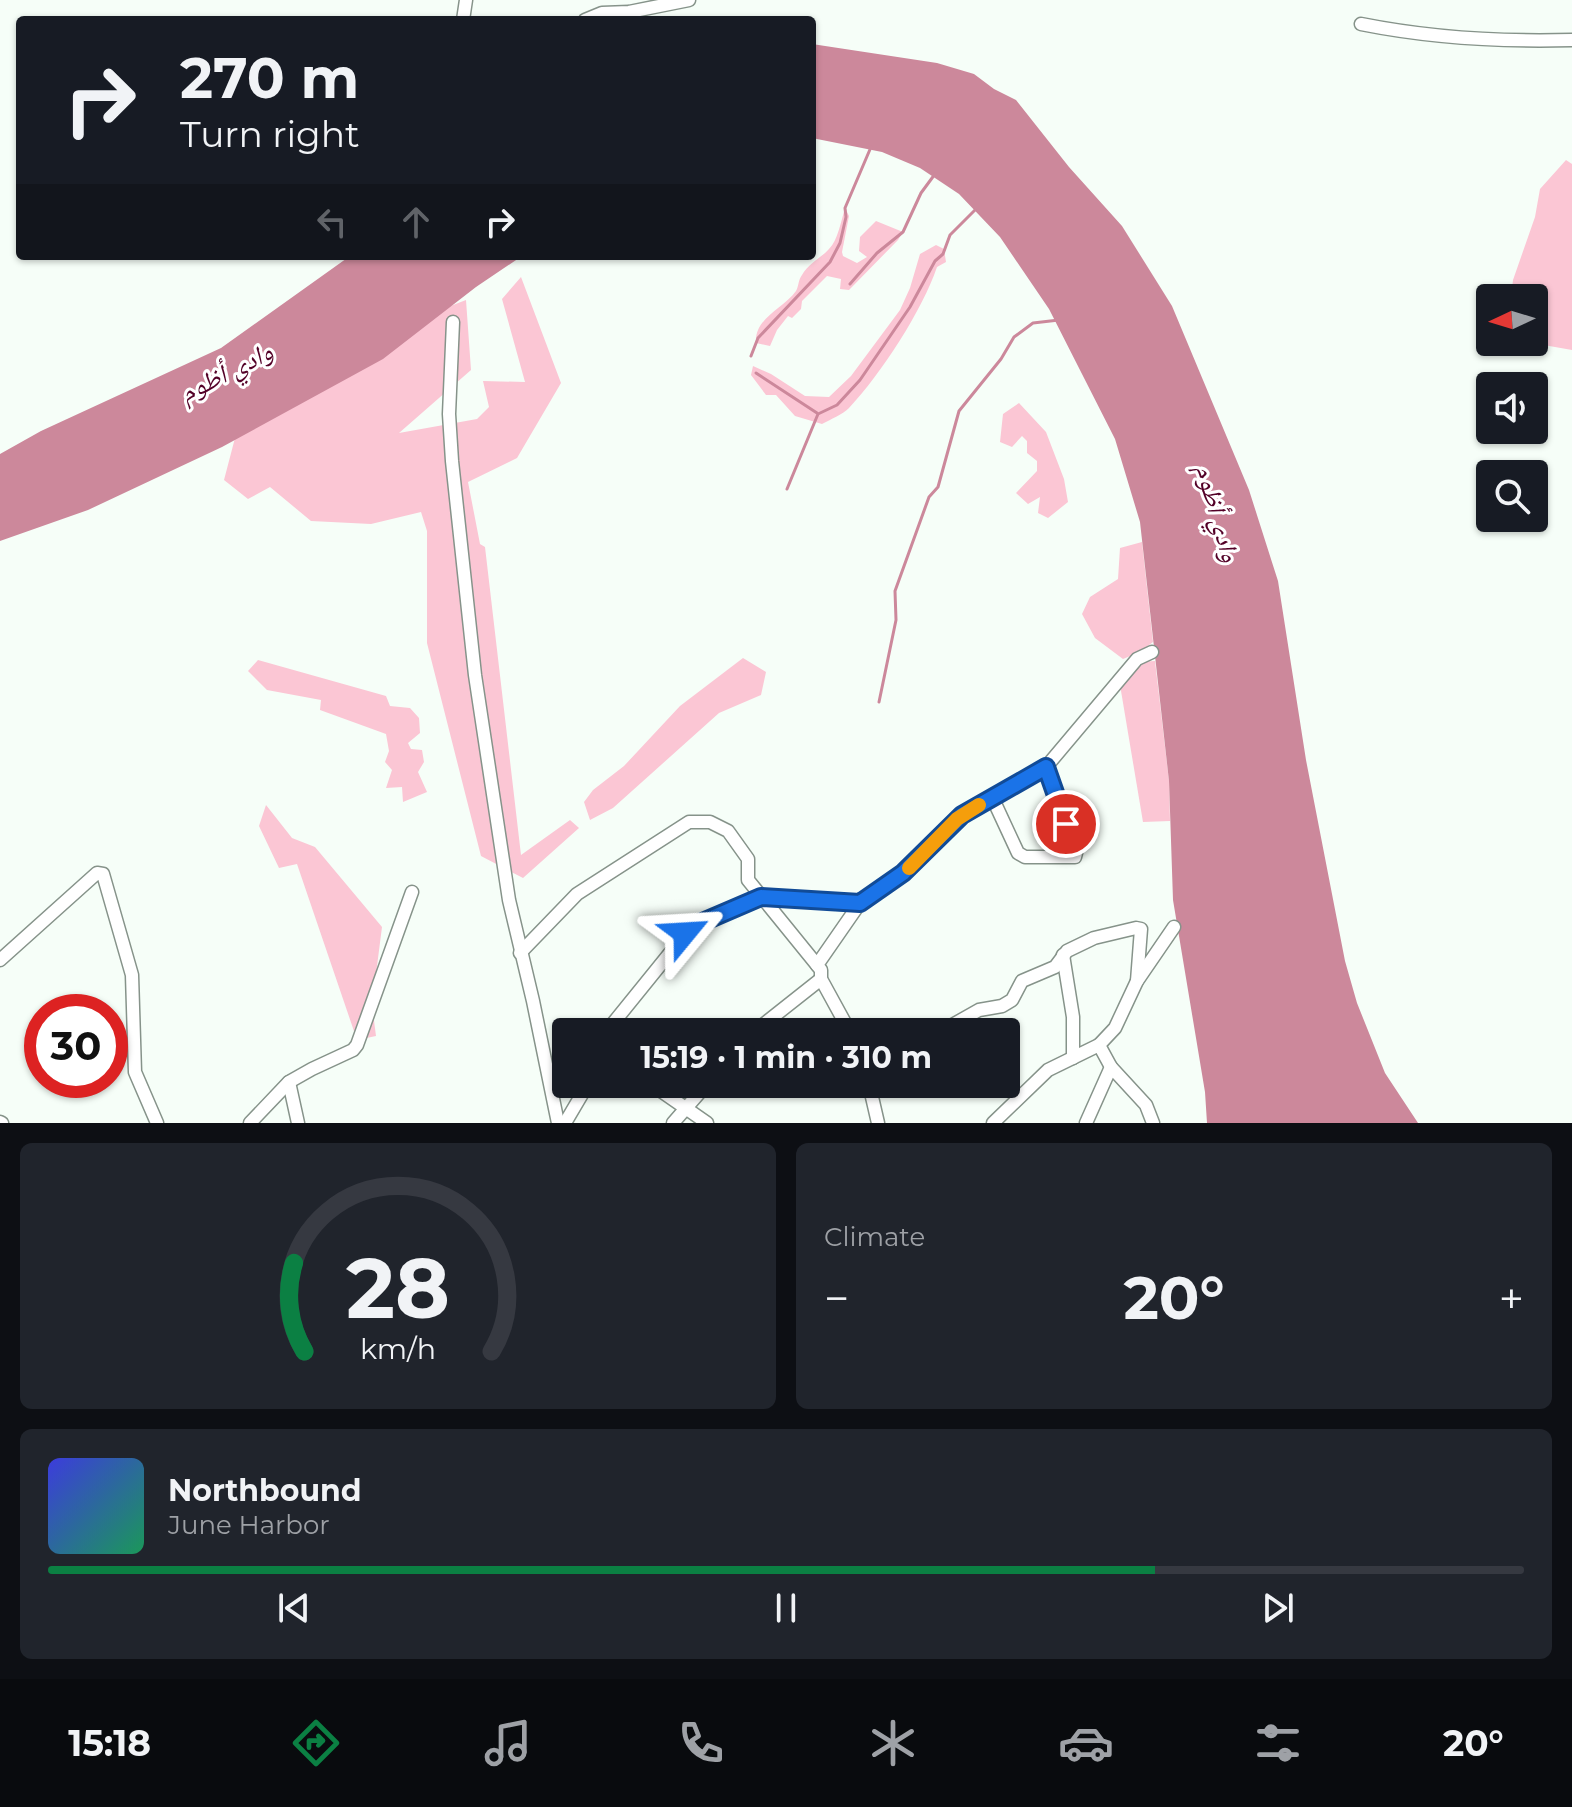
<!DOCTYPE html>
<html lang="en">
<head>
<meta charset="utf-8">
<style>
	:root { --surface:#171b24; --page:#20242c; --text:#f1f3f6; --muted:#9ea1a6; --line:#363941; --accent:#0b8043 }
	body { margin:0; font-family:Montserrat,"Noto Naskh Arabic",sans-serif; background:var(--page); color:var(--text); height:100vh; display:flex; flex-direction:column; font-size:30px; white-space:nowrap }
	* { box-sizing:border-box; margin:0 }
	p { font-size:26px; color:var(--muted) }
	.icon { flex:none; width:44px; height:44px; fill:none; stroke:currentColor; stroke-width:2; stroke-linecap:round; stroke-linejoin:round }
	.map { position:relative; height:1123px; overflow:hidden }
	.sheet { display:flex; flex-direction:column; gap:20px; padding:20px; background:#0d0f14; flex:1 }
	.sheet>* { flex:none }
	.top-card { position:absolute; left:16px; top:16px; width:800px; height:244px; border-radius:8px; box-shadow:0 2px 6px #0004; background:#171b24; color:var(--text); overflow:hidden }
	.needle { width:52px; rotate:266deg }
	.fabs { position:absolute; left:1476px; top:284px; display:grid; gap:16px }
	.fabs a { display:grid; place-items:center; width:72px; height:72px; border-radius:8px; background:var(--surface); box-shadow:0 2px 6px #0004; font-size:40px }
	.speed { position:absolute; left:24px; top:994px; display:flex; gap:16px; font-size:40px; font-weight:700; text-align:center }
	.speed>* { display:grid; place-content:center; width:104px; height:104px; border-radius:50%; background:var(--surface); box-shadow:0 2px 6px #0004; line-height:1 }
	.speed .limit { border:12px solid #d22; background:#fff; color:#111 }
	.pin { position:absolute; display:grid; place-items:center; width:68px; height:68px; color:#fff; margin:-34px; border:4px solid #fff; border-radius:50%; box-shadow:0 2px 8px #0007 }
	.me { position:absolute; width:88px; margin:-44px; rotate:63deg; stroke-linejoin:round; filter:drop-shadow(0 0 6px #0008) }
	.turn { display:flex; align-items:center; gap:28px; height:168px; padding:0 32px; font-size:36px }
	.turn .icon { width:104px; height:104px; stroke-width:2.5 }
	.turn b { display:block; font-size:56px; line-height:68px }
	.lanes { display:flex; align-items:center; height:76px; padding:0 32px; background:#0003; justify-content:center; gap:40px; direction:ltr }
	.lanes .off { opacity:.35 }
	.big { font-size:60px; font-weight:700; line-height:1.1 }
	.sheet .tile { flex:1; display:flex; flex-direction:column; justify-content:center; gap:12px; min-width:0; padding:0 28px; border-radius:12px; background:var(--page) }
	.sheet .dial { align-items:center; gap:0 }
	.dial svg { height:208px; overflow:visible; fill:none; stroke:var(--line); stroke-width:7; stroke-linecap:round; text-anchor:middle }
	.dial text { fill:var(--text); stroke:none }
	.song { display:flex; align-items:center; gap:24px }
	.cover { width:96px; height:96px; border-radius:12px; background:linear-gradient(135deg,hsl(240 70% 55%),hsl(150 70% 35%)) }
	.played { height:8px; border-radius:4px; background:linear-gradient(90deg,var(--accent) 75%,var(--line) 75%) }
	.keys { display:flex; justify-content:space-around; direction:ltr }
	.heat { display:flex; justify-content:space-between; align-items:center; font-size:44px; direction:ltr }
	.sheet .tiles { flex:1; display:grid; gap:20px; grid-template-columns:1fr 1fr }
	.tile:last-child { grid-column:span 2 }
	.trip { position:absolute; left:552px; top:1018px; width:468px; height:80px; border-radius:8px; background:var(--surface); box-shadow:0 2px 6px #0004; font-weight:700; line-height:80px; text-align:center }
	.tab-bar { display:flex; height:128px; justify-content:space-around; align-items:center; background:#090b0e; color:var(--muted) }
	.tab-bar .icon { width:56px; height:56px }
	.tab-bar .active { color:var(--accent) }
	.tab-bar b { font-size:36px; color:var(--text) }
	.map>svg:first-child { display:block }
	.green { fill:#fbc6d4 }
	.water { fill:#cc889b }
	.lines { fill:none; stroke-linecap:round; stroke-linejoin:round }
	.stream { stroke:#cc889b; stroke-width:3 }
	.minor-casing { stroke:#86938a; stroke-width:15 }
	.minor { stroke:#fff; stroke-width:12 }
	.route-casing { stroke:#114b97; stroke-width:20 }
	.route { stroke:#1a73e8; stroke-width:14 }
	.slow { stroke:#f59e0b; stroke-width:14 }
	.labels { text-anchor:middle; stroke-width:6; stroke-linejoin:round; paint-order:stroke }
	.water-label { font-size:26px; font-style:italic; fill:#530027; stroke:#fff }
</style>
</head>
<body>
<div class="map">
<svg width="1572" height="1123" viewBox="0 0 1572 1123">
	<rect width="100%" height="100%" fill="#f6fef8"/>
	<g class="green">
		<polygon points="1566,160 1572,164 1572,350 1538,344 1534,340 1534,298 1511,298 1513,280 1535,217 1540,189"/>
		<path d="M845,208L849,216L842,252L843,256L857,263L867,257L859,251L860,237L876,221L903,232L898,240L849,290L840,289L841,279L827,276L802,301L801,309L792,318L788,316L777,330L770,346L756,343C754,318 783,309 796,291C799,286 798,280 802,275C809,263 821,258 829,249C838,240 841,221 845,208Z"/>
		<path d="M936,245L944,249L946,262L937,267C922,311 881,374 849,408C842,415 831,419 822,424L795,416L776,395H766L751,375L753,366L771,374L805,396L829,397L851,376L900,310L910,288L920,254Z"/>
		<polygon points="521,277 561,383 517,458 468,482 480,544 485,547 521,855 570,820 579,828 523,878 481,856 427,643 427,531 421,512 371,524 311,521 270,487 248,499 224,480 235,438 435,312 466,300 471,370 399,433 477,419 489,407 483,381 525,382 502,299"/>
		<polygon points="1019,403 1046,432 1064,479 1068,502 1048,518 1038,513 1040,497 1028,504 1016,493 1037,471 1037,461 1027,453 1027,441 1022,436 1012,447 1000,442 1003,414"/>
		<polygon points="1142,542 1153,642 1140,652 1123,659 1095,638 1082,614 1090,597 1118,579 1120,548"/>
		<polygon points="743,658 766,672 761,695 719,713 613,808 590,820 584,802 593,790 624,766 680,706"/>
		<polygon points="258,660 386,696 390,706 410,708 419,718 420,733 408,743 411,749 422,750 424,762 418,772 427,792 403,802 402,787 386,788 392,770 385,762 389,751 386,734 320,710 321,700 267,690 248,671"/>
		<polygon points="1155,661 1169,781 1170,821 1143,822 1120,685 1138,662"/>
		<polygon points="266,805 292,838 315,847 382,927 372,1005 376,1036 357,1040 297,864 279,868 259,826"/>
	</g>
	<g class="water">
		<polygon points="812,44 937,63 974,74 994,89 1016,100 1069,167 1122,226 1172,306 1249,490 1278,581 1306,760 1345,961 1357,1003 1385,1073 1418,1123 1207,1123 1205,1092 1173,900 1169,781 1140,522 1115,439 1049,309 1000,237 959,194 920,168 882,152 812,138"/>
		<polygon points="350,256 522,256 476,287 383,359 222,447 88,510 0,541 0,454 41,431 221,348"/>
	</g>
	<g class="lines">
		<g class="stream">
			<polyline points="850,284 877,253 903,232 921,193 935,174"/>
			<polyline points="751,356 758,338 830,262 840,243 846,217 845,208 871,147"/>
			<polyline points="756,373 817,413"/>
			<polyline points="787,489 818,414 837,405 860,380 910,307 935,261 943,254 950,235 975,210"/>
			<polyline points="879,702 896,620 895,591 929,497 938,487 959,411 1001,359 1014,337 1033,323 1059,320"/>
		</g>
		<defs>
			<g id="minor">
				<polyline points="463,20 466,0"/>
				<polyline points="585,20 602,13 629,12 689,0"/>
				<path d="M1361,24C1431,38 1500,42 1572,40"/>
				<polyline points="453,322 449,414 452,461 475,675 509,900 533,1001 558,1123"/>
				<polyline points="992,797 1018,853 1025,857 1075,857 1076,853 1046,767"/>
				<polyline points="520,953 577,894 689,822 710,822 728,831 748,859 748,880 817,965"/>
				<polyline points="1063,955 1073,1017 1073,1058"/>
				<polyline points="0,960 97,873 103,874 132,975 135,1072 157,1123"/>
				<polyline points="606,1032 691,927 761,897 860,903 903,873 962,815 1046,767 1137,659 1152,652"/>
				<polyline points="754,1032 821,979"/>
				<polyline points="850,1032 821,979 821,970 817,965 860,903"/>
				<polyline points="940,1032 979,1010 1002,1006 1012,1000 1022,981 1055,967 1067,951 1094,938 1136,928 1141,929 1137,981"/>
				<polyline points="1099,1045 1115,1028 1137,981 1174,927"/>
				<polyline points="289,1082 298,1123"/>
				<polyline points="651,1084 707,1123"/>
				<polyline points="869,1084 878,1123"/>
				<polyline points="0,1122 2,1123"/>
				<polyline points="250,1123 289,1082 312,1069 353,1050 357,1045 412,892"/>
				<polyline points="565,1123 588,1084"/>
				<polyline points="673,1123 707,1084"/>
				<polyline points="993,1123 1048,1070 1099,1045 1111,1067"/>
				<polyline points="1086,1123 1111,1067 1146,1105 1153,1123"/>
			</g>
		</defs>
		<use href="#minor" class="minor-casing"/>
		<use href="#minor" class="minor"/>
	</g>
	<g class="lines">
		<defs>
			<polyline id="route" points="685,933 691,927 761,897 860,903 903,873 962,815 1046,767 1066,824"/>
		</defs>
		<use href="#route" class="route-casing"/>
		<use href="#route" class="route"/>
		<polyline class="slow" points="909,868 957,819 979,805"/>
	</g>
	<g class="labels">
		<g class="water-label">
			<text transform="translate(226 372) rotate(-27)" y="9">وادي أظوم</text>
			<text transform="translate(1218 513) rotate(74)" y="9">وادي أظوم</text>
		</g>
	</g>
</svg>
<div class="fabs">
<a><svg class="needle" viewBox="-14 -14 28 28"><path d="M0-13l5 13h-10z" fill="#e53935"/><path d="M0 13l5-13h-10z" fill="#9ea1a6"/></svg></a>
<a><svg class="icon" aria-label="sound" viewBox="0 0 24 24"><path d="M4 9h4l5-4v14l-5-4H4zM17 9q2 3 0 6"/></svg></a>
<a><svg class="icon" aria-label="search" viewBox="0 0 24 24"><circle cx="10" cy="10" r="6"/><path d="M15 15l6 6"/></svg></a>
</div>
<div class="speed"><div class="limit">30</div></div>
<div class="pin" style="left:1066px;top:824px;background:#d93025"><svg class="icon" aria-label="arrive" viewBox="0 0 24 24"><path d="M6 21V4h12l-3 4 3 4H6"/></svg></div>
<svg class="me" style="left:685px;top:933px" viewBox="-20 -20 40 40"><path d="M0-17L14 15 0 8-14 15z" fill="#1a73e8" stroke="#fff" stroke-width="4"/></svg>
<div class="trip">15:19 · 1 min · 310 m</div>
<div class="top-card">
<div class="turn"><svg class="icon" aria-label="right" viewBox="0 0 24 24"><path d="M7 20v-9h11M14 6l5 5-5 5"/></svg><div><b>270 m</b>Turn right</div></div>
<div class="lanes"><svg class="icon off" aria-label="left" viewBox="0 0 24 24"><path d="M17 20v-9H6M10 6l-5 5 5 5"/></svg><svg class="icon off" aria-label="ahead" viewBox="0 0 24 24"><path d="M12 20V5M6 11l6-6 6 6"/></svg><svg class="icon" aria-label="right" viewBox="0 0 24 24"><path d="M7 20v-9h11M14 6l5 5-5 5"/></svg></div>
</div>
</div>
<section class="sheet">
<div class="tiles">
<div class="tile dial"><svg viewBox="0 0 100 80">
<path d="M14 69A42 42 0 1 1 86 69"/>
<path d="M14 69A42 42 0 0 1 10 35" stroke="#0b8043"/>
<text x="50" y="56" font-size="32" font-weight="700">28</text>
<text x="50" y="72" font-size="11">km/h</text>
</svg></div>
<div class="tile"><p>Climate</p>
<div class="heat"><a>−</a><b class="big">20°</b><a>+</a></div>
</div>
<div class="tile">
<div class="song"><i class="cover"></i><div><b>Northbound</b><p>June Harbor</p></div></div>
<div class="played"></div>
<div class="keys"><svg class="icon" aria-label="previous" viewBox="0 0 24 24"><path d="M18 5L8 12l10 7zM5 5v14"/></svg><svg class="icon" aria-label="pause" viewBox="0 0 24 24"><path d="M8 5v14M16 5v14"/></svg><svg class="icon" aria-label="next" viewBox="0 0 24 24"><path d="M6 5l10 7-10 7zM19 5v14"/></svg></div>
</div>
</div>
</section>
<nav class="tab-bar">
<b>15:18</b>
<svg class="icon active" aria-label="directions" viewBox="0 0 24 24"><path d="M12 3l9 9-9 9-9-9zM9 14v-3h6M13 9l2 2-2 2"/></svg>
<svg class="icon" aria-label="music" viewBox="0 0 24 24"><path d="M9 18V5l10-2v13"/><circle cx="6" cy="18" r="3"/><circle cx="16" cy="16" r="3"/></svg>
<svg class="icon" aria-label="phone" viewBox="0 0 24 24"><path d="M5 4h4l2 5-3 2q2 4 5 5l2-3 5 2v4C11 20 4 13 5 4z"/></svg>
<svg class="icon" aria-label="climate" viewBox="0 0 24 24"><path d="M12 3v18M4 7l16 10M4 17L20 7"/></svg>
<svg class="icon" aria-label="car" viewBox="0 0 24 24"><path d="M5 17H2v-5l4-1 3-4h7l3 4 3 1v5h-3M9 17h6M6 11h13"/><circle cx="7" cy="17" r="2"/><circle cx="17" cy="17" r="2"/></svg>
<svg class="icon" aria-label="filters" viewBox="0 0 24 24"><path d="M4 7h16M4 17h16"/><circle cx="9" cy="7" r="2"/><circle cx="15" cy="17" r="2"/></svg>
<b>20°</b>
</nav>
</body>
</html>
